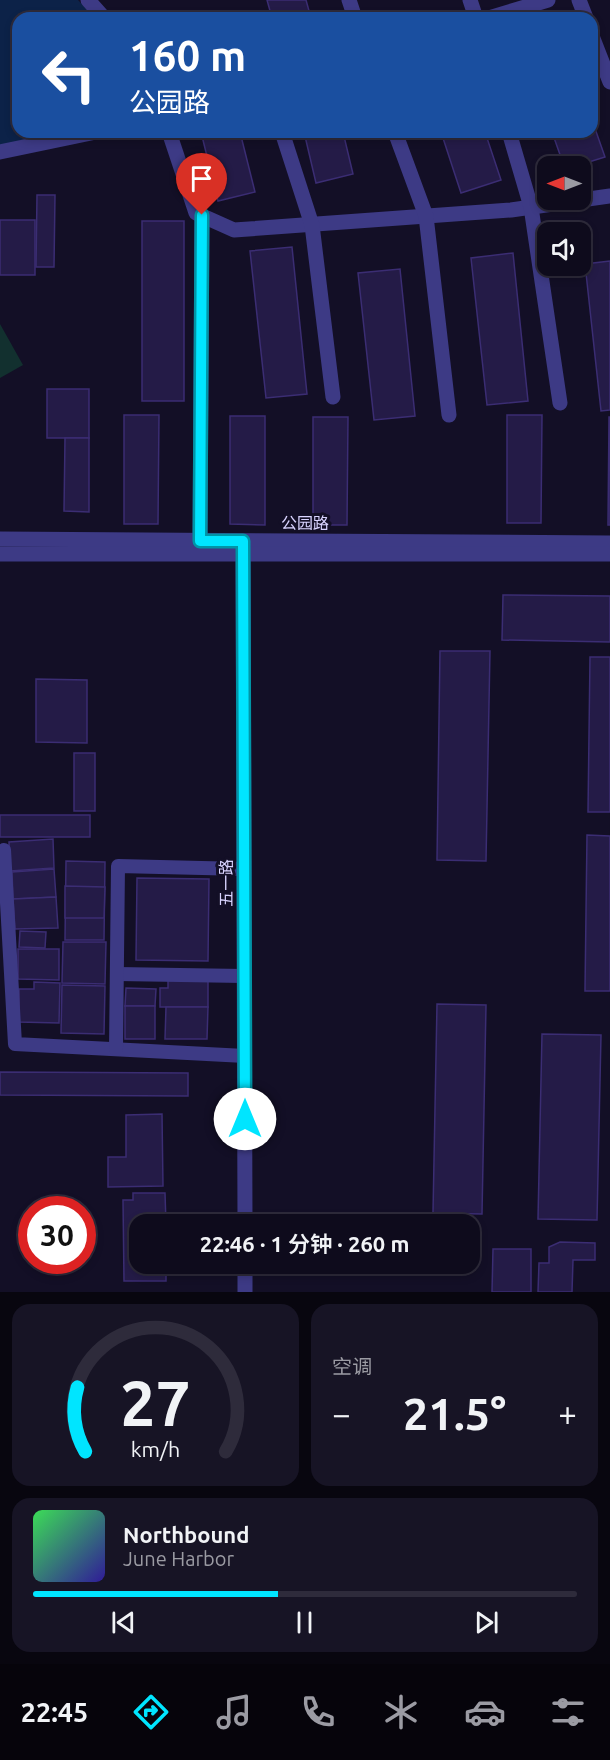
<!DOCTYPE html>
<html lang="zh">
<head>
<meta charset="utf-8">
<style>
	:root { --surface:#0e0b1c; --page:#171425; --text:#f1f3f6; --muted:#9b9ba3; --line:#2e2b3b; --accent:#00e5ff }
	body { margin:0; font-family:Ubuntu,"Noto Sans SC",sans-serif; background:var(--page); color:var(--text); height:100vh; display:flex; flex-direction:column; font-size:22px; white-space:nowrap }
	* { box-sizing:border-box; margin:0 }
	p { font-size:20px; color:var(--muted) }
	.icon { flex:none; width:33px; height:33px; fill:none; stroke:currentColor; stroke-width:2; stroke-linecap:round; stroke-linejoin:round }
	.map { position:relative; height:1292px; overflow:hidden }
	.panel { display:flex; flex-direction:column; gap:12px; padding:12px; background:#08060f; flex:1 }
	.panel>* { flex:none }
	.top-card { position:absolute; left:12px; top:12px; width:586px; height:126px; border-radius:18px; box-shadow:0 3px 9px #0003,0 0 0 2px var(--line); background:#1a4fa0; color:#fff; overflow:hidden }
	.needle { width:39px; rotate:270deg }
	.tools { position:absolute; left:537px; top:156px; display:grid; gap:12px }
	.tools a { display:grid; place-items:center; width:54px; height:54px; border-radius:12px; background:var(--surface); box-shadow:0 3px 9px #0003,0 0 0 2px var(--line); font-size:30px }
	.speed { position:absolute; left:18px; top:1196px; display:flex; gap:12px; font-size:30px; font-weight:700; text-align:center }
	.speed>* { display:grid; place-content:center; width:78px; height:78px; border-radius:50%; background:var(--surface); box-shadow:0 3px 9px #0003,0 0 0 2px var(--line); line-height:1 }
	.speed .limit { border:9px solid #d22; background:#fff; color:#111 }
	.pin { position:absolute; display:grid; place-items:center; width:51px; height:51px; color:#fff; margin:-62px -26px; border-radius:50% 50% 50% 0; rotate:-45deg; box-shadow:0 0 6px #0007 }
	.pin .icon { rotate:45deg }
	.me { position:absolute; width:66px; margin:-33px; rotate:0deg; stroke-linejoin:round; filter:drop-shadow(0 0 4px #0008) }
	.turn { display:flex; align-items:center; gap:21px; height:126px; padding:0 18px; font-size:27px }
	.turn .icon { width:78px; height:78px; stroke-width:2.5 }
	.turn b { display:block; font-size:42px; line-height:51px }
	.big { font-size:45px; font-weight:600; line-height:1.1 }
	.panel .widget { flex:1; display:flex; flex-direction:column; justify-content:center; gap:9px; min-width:0; padding:0 21px; border-radius:18px; background:var(--page) }
	.panel .dial { align-items:center; gap:0 }
	.dial svg { height:156px; overflow:visible; fill:none; stroke:var(--line); stroke-width:7; stroke-linecap:round; text-anchor:middle }
	.dial text { fill:var(--text); stroke:none }
	.song { display:flex; align-items:center; gap:18px }
	.cover { width:72px; height:72px; border-radius:9px; background:linear-gradient(135deg,hsl(130 70% 55%),hsl(250 70% 35%)) }
	.played { height:6px; border-radius:3px; background:linear-gradient(90deg,var(--accent) 45%,var(--line) 45%) }
	.keys { display:flex; justify-content:space-around; direction:ltr }
	.heat { display:flex; justify-content:space-between; align-items:center; font-size:33px; direction:ltr }
	.panel .tiles { flex:1; display:grid; gap:12px; grid-template-columns:1fr 1fr }
	.widget:last-child { grid-column:span 2 }
	.trip { position:absolute; left:129px; top:1214px; width:351px; height:60px; border-radius:18px; background:var(--surface); box-shadow:0 3px 9px #0003,0 0 0 2px var(--line); font-weight:600; line-height:60px; text-align:center }
	.tabs { display:flex; height:96px; justify-content:space-around; align-items:center; background:#06040b; color:var(--muted) }
	.tabs .icon { width:42px; height:42px }
	.tabs .current { color:var(--accent) }
	.tabs b { font-size:27px; color:var(--text) }
	.map>svg:first-child { display:block }
	.green { fill:#12302f }
	.water { fill:#0c2248 }
	.building { fill:#241b47; stroke:#3b2d73; stroke-width:1.5 }
	.lines { fill:none; stroke-linecap:round; stroke-linejoin:round }
	.service { stroke:#3d3a85; stroke-width:14 }
	.pedestrian { stroke:#3d3a85; stroke-width:15 }
	.minor { stroke:#3d3a85; stroke-width:15 }
	.tertiary { stroke:#3d3a85; stroke-width:15 }
	.route-casing { stroke:#0095a6; stroke-width:15 }
	.route { stroke:#00e5ff; stroke-width:10 }
	.labels { text-anchor:middle; stroke-width:6; stroke-linejoin:round; paint-order:stroke }
	.street-label { font-size:16px; fill:#d9d4ff; stroke:#130f26 }
</style>
</head>
<body>
<div class="map">
<svg width="610" height="1292" viewBox="0 0 610 1292">
	<rect width="100%" height="100%" fill="#130f26"/>
	<polygon class="green" points="0,324 23,365 0,378"/>
	<polygon class="water" points="0,0 78,0 95,18 18,18 18,132 52,132 0,149"/>
	<g class="building">
		<polygon points="267,0 306,0 311,18 272,18"/>
		<polygon points="592,120 605,157 576,166 564,166 552,132 592,132"/>
		<polygon points="201,132 240,132 255,192 218,201"/>
		<polygon points="304,132 343,132 353,174 316,183"/>
		<polygon points="441,132 485,132 501,180 461,193"/>
		<polygon points="37,195 55,195 54,267 36,267"/>
		<rect x="0" y="220" width="35" height="55"/>
		<rect x="142" y="221" width="42" height="180"/>
		<polygon points="292,247 307,394 266,398 250,251"/>
		<polygon points="513,253 528,401 487,405 471,258"/>
		<polygon points="610,261 610,410 601,411 585,264"/>
		<polygon points="400,269 415,416 374,420 358,273"/>
		<rect x="47" y="389" width="42" height="49"/>
		<polygon points="124,415 159,415 158,524 124,524"/>
		<polygon points="507,415 542,415 541,523 507,523"/>
		<polygon points="230,416 265,416 265,525 230,524"/>
		<polygon points="313,417 348,417 347,525 313,525"/>
		<polygon points="609,417 610,417 610,525 608,525"/>
		<polygon points="65,438 89,438 89,512 64,511"/>
		<polygon points="503,595 610,596 610,642 502,640"/>
		<polygon points="440,651 490,651 486,861 437,860"/>
		<polygon points="590,657 610,657 610,812 588,812"/>
		<polygon points="36,679 87,680 87,743 36,742"/>
		<rect x="74" y="753" width="21" height="58"/>
		<rect x="0" y="815" width="90" height="22"/>
		<polygon points="587,835 610,836 610,991 585,991"/>
		<polygon points="53,839 54,868 10,871 9,842"/>
		<polygon points="66,861 105,862 104,940 65,940"/>
		<polygon points="54,869 56,897 13,899 12,872"/>
		<polygon points="137,878 209,879 208,961 136,960"/>
		<polygon points="65,886 105,887 104,918 65,918"/>
		<polygon points="56,897 58,928 15,929 13,899"/>
		<polygon points="20,931 46,932 45,948 19,947"/>
		<polygon points="63,942 106,942 105,984 62,983"/>
		<polygon points="18,949 59,949 59,980 18,979"/>
		<polygon points="168,980 208,980 208,1007 160,1007 160,988 168,988"/>
		<polygon points="34,982 60,983 59,1023 19,1022 19,989 34,989"/>
		<polygon points="62,985 105,986 104,1034 61,1033"/>
		<polygon points="126,988 156,989 155,1006 125,1006"/>
		<polygon points="437,1004 486,1005 482,1214 433,1213"/>
		<rect x="125" y="1006" width="30" height="33"/>
		<polygon points="166,1007 208,1007 207,1039 165,1039"/>
		<polygon points="542,1034 601,1035 597,1220 538,1219"/>
		<polygon points="0,1072 188,1073 188,1096 0,1095"/>
		<polygon points="162,1114 163,1186 108,1187 108,1157 126,1157 126,1115"/>
		<polygon points="133,1193 165,1193 166,1224 140,1224 140,1263 166,1263 166,1281 124,1281 123,1200 133,1200"/>
		<polygon points="560,1242 595,1243 595,1260 573,1260 572,1292 538,1292 539,1263 549,1263 549,1247"/>
		<polygon points="493,1249 531,1249 531,1292 492,1292"/>
	</g>
	<g class="lines">
		<g class="service">
			<polyline points="4,850 15,1044 245,1056"/>
			<polyline points="117,974 244,976"/>
			<polyline points="116,1049 118,866 244,869"/>
		</g>
		<g class="pedestrian">
			<polyline points="88,0 104,18"/>
			<polyline points="0,152 96,132"/>
		</g>
		<g class="minor">
			<polyline points="349,0 355,18"/>
			<polyline points="470,0 476,18"/>
			<polyline points="579,0 586,18"/>
			<polyline points="489,18 548,0"/>
			<polyline points="592,36 610,82"/>
			<polyline points="169,132 196,213 234,230 511,210 610,196"/>
			<polyline points="282,132 312,225 333,397"/>
			<polyline points="395,132 426,216 449,415"/>
			<polyline points="509,132 531,207 560,403"/>
			<polyline points="200,541 202,215"/>
			<polyline points="243,543 245,1224"/>
			<polyline points="245,1263 245,1292"/>
		</g>
		<g class="tertiary">
			<polyline points="0,539 610,543"/>
			<polyline points="0,554 610,554"/>
		</g>
	</g>
	<g class="lines">
		<defs>
			<polyline id="route" points="202,215 200,541 243,541 245,1119"/>
		</defs>
		<use href="#route" class="route-casing"/>
		<use href="#route" class="route"/>
	</g>
	<g class="labels">
		<g class="street-label">
			<text x="305" y="529">公园路</text>
			<text transform="translate(226 883) rotate(-90)" y="6">五一路</text>
		</g>
	</g>
</svg>
<div class="tools">
<a><svg class="needle" viewBox="-14 -14 28 28"><path d="M0-13l5 13h-10z" fill="#e53935"/><path d="M0 13l5-13h-10z" fill="#9b9ba3"/></svg></a>
<a><svg class="icon" aria-label="sound" viewBox="0 0 24 24"><path d="M4 9h4l5-4v14l-5-4H4zM17 9q2 3 0 6"/></svg></a>
</div>
<div class="speed"><div class="limit">30</div></div>
<div class="pin" style="left:202px;top:215px;background:#d93025"><svg class="icon" aria-label="arrive" viewBox="0 0 24 24"><path d="M6 21V4h12l-3 4 3 4H6"/></svg></div>
<svg class="me" style="left:245px;top:1119px" viewBox="-20 -20 40 40"><circle r="19" fill="#fff"/><path d="M0-13L10 11 0 6-10 11z" fill="#00e5ff"/></svg>
<div class="trip">22:46 · 1 分钟 · 260 m</div>
<div class="top-card">
<div class="turn"><svg class="icon" aria-label="left" viewBox="0 0 24 24"><path d="M17 20v-9H6M10 6l-5 5 5 5"/></svg><div><b>160 m</b>公园路</div></div>
</div>
</div>
<section class="panel">
<div class="tiles">
<div class="widget dial"><svg viewBox="0 0 100 80">
<path d="M14 69A42 42 0 1 1 86 69"/>
<path d="M14 69A42 42 0 0 1 10 36" stroke="#00e5ff"/>
<text x="50" y="56" font-size="32" font-weight="700">27</text>
<text x="50" y="72" font-size="11">km/h</text>
</svg></div>
<div class="widget"><p>空调</p>
<div class="heat"><a>−</a><b class="big">21.5°</b><a>+</a></div>
</div>
<div class="widget">
<div class="song"><i class="cover"></i><div><b>Northbound</b><p>June Harbor</p></div></div>
<div class="played"></div>
<div class="keys"><svg class="icon" aria-label="previous" viewBox="0 0 24 24"><path d="M18 5L8 12l10 7zM5 5v14"/></svg><svg class="icon" aria-label="pause" viewBox="0 0 24 24"><path d="M8 5v14M16 5v14"/></svg><svg class="icon" aria-label="next" viewBox="0 0 24 24"><path d="M6 5l10 7-10 7zM19 5v14"/></svg></div>
</div>
</div>
</section>
<nav class="tabs">
<b>22:45</b>
<svg class="icon current" aria-label="directions" viewBox="0 0 24 24"><path d="M12 3l9 9-9 9-9-9zM9 14v-3h6M13 9l2 2-2 2"/></svg>
<svg class="icon" aria-label="music" viewBox="0 0 24 24"><path d="M9 18V5l10-2v13"/><circle cx="6" cy="18" r="3"/><circle cx="16" cy="16" r="3"/></svg>
<svg class="icon" aria-label="phone" viewBox="0 0 24 24"><path d="M5 4h4l2 5-3 2q2 4 5 5l2-3 5 2v4C11 20 4 13 5 4z"/></svg>
<svg class="icon" aria-label="climate" viewBox="0 0 24 24"><path d="M12 3v18M4 7l16 10M4 17L20 7"/></svg>
<svg class="icon" aria-label="car" viewBox="0 0 24 24"><path d="M5 17H2v-5l4-1 3-4h7l3 4 3 1v5h-3M9 17h6M6 11h13"/><circle cx="7" cy="17" r="2"/><circle cx="17" cy="17" r="2"/></svg>
<svg class="icon" aria-label="filters" viewBox="0 0 24 24"><path d="M4 7h16M4 17h16"/><circle cx="9" cy="7" r="2"/><circle cx="15" cy="17" r="2"/></svg>
</nav>
</body>
</html>
